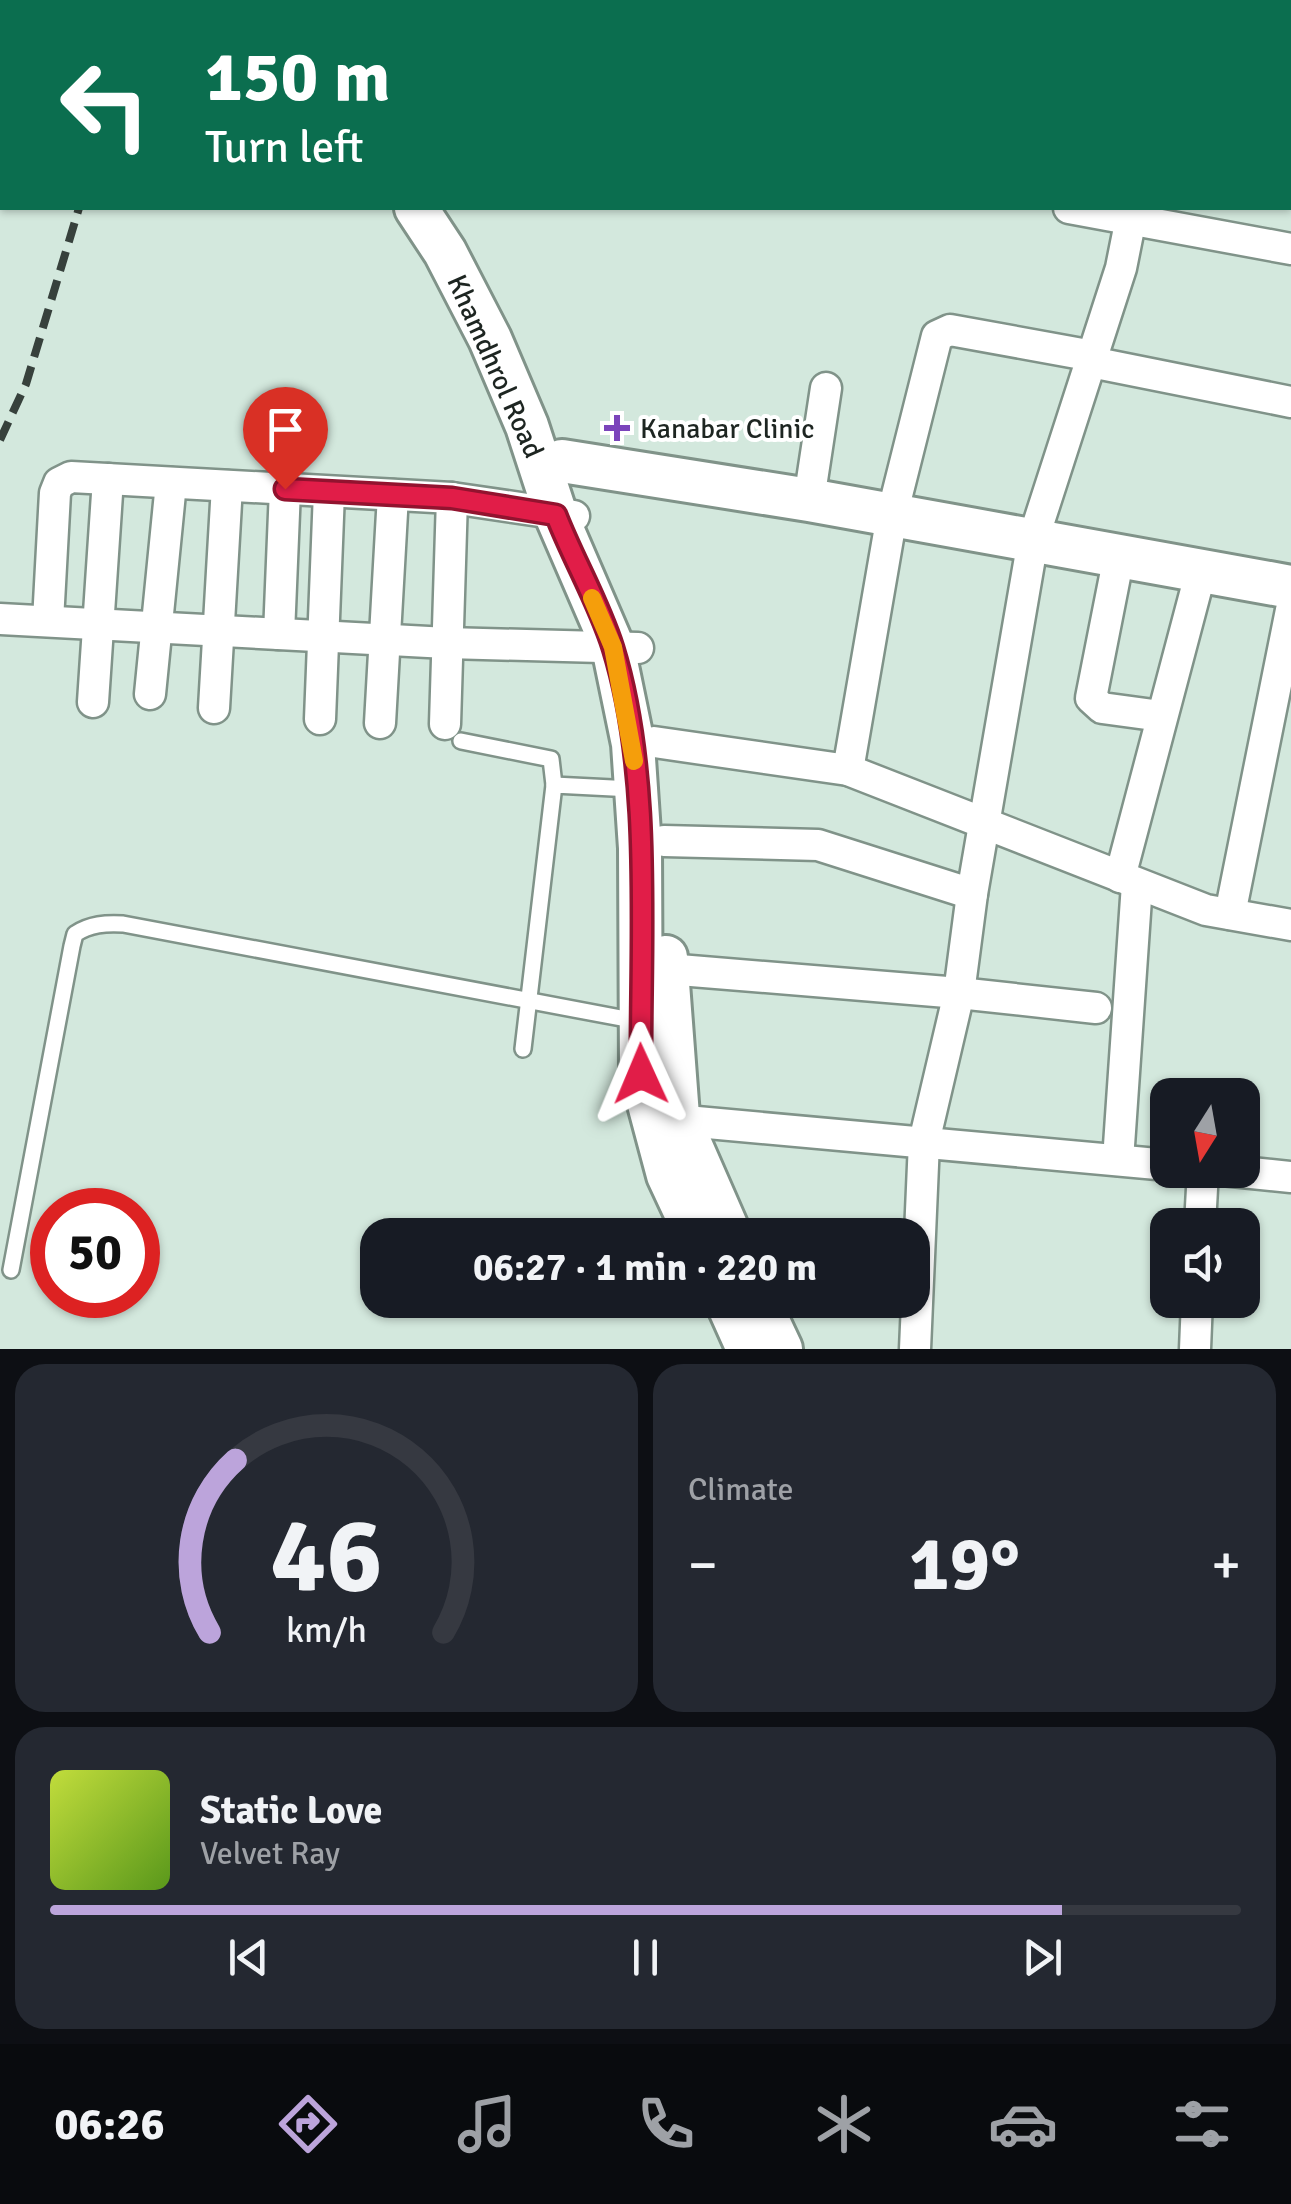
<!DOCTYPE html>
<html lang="en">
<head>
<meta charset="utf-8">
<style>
	:root { --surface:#171b24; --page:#242831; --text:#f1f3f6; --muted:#9ea1a6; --line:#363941; --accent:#bca4db }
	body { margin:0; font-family:Signika,sans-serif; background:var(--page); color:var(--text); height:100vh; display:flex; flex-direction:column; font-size:38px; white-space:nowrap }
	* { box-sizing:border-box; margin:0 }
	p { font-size:32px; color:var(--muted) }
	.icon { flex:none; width:55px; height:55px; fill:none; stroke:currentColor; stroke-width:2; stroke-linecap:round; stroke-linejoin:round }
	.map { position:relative; height:1349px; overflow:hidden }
	.sheet { display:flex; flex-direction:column; gap:15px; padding:15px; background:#0d0f14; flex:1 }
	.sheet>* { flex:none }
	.guide { position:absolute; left:0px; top:0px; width:1292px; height:210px; box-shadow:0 2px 8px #0004; background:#0b6e4f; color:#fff; overflow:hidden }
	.needle { width:65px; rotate:191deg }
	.controls { position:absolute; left:1150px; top:1078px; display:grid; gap:20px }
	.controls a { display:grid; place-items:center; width:110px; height:110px; border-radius:20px; background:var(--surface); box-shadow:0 2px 8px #0004; font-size:50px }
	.speed { position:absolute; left:30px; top:1188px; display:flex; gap:20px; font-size:50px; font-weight:700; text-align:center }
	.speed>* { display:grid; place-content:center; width:130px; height:130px; border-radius:50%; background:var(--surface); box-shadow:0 2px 8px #0004; line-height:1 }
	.speed .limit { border:15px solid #d22; background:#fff; color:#111 }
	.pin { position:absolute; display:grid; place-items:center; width:85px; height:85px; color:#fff; margin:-102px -42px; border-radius:50% 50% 50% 0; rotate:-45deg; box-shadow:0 0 10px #0007 }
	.pin .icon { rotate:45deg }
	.me { position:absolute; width:110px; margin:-55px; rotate:359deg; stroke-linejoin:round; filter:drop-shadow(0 0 8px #0008) }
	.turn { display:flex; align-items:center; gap:35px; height:210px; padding:0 40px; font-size:45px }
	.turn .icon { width:130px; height:130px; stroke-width:2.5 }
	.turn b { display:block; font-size:70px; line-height:85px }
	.big { font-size:75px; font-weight:700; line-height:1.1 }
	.sheet .card { flex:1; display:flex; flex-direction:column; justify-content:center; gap:15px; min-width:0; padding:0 35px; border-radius:30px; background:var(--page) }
	.sheet .dial { align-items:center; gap:0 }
	.dial svg { height:260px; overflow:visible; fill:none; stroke:var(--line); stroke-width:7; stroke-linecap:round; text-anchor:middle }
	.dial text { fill:var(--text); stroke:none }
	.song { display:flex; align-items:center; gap:30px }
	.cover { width:120px; height:120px; border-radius:15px; background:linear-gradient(135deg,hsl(70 70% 55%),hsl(90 70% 35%)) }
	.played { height:10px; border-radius:5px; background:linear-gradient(90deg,var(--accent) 85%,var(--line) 85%) }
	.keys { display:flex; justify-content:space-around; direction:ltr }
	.heat { display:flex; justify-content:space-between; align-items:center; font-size:55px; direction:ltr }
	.sheet .tiles { flex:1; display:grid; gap:15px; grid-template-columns:1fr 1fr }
	.card:last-child { grid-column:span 2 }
	.trip { position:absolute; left:360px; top:1218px; width:570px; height:100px; border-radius:30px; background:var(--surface); box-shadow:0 2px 8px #0004; font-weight:700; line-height:100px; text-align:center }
	.tabs { display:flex; height:160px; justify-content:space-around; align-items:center; background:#090b0e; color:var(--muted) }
	.tabs .icon { width:70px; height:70px }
	.tabs .selected { color:var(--accent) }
	.tabs b { font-size:45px; color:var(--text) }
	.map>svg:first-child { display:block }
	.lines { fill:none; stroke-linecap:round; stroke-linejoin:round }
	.lane-casing { stroke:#809389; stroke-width:20 }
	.street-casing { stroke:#809389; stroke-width:35 }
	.secondary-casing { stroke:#809389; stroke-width:48 }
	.lane { stroke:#fff; stroke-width:15 }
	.street { stroke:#fff; stroke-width:30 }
	.secondary { stroke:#fff; stroke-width:42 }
	.rail { stroke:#37413c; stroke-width:8; stroke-dasharray:20 10; stroke-linecap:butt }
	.route-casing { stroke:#92132f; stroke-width:25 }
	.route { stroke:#e11d48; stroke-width:18 }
	.slow { stroke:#f59e0b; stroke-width:18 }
	.poi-dot { fill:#7b44bb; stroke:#fff; stroke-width:4 }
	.labels { text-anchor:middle; stroke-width:8; stroke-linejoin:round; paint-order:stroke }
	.street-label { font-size:28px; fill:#1d2521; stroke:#fff }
	.poi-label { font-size:28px; fill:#1d2521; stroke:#fff; text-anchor:start }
</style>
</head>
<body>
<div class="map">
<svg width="1291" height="1349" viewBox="0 0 1291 1349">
	<rect width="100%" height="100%" fill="#d3e8dd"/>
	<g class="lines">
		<defs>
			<g id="lane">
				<polyline points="461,741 551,759 554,785"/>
				<polyline points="523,1049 554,785 632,789"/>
				<path d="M11,1270L72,946L75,934C90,924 106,923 123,924L637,1021"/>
			</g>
			<g id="street">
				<polyline points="1216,0 1227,2"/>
				<polyline points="1170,2 1171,0"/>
				<polyline points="1290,16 1291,16"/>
				<polyline points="1290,131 1291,131"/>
				<polyline points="1069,208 1291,249"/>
				<polyline points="1091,362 1291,402"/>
				<polyline points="809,500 826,388"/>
				<polyline points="1119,556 1091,698 1102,708 1161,716"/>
				<polyline points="0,619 447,643 638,648"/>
				<polyline points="48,621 55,493 59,483 71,477 452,498 574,516"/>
				<polyline points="279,634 285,489"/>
				<polyline points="150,694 171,483"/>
				<polyline points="93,702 108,479"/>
				<polyline points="214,708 227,486"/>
				<polyline points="320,719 329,492"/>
				<polyline points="380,723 393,495"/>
				<polyline points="445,724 452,498"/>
				<polyline points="654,742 848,770 1206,910 1291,925"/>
				<polyline points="848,770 892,515 937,336 950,330 1093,356"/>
				<polyline points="664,841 818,845 972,894"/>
				<polyline points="1120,877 1201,571"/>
				<polyline points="1230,914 1291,610"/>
				<polyline points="667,969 959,993 1096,1008"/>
				<polyline points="664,1119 1168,1165"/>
				<polyline points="1118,1160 1137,884"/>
				<polyline points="1222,1170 1291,1177"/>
				<polyline points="1200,1225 1203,1170"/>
				<polyline points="915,1349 924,1142 959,993 972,894 1033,540 1121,268 1133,208"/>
				<polyline points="1195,1349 1197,1300"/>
			</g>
			<g id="secondary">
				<polyline points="278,0 280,2"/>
				<polyline points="323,0 325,2"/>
				<polyline points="416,208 445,252 490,339 527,426 556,515 613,647 633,744 640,848 641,1074 668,1175 696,1235"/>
				<polyline points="562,461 809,500 1291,587"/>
				<polyline points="666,957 678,1116 730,1235"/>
				<polyline points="726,1300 748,1349"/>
				<polyline points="758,1300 781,1349"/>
			</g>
		</defs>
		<use href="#lane" class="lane-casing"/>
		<use href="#street" class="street-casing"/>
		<use href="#secondary" class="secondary-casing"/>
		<use href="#lane" class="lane"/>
		<use href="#street" class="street"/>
		<use href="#secondary" class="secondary"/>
		<g class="rail">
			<polyline points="124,2 125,0"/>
			<polyline points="0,440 26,384 79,208"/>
		</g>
	</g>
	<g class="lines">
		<defs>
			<path id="route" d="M285,489L452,498L556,515C573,559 599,603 613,648C653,777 640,939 641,1074"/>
		</defs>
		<use href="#route" class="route-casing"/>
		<use href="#route" class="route"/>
		<polyline class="slow" points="592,598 613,647 634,761"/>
	</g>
	<path class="poi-dot" d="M612 413h10v10h10v10h-10v10h-10v-10h-10v-10h10z"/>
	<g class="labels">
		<g class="street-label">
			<text transform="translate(496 366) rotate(66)" y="10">Khamdhrol Road</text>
		</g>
		<g class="poi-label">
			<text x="640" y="438">Kanabar Clinic</text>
		</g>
	</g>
</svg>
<div class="controls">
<a><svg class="needle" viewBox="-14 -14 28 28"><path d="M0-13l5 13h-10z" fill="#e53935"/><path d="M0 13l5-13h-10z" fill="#9ea1a6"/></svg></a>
<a><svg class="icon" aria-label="sound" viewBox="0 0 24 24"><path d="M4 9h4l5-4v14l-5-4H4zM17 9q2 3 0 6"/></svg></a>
</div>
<div class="speed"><div class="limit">50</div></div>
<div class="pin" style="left:285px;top:489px;background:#d93025"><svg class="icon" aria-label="arrive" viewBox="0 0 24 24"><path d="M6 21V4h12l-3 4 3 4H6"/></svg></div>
<svg class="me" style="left:641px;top:1074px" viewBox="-20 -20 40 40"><path d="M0-17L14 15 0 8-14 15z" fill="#e11d48" stroke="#fff" stroke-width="4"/></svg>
<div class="trip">06:27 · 1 min · 220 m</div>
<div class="guide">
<div class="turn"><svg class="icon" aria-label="left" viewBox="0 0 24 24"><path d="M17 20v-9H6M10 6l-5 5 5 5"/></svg><div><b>150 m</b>Turn left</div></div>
</div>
</div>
<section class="sheet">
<div class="tiles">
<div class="card dial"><svg viewBox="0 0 100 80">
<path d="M14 69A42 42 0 1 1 86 69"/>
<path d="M14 69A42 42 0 0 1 22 16" stroke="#bca4db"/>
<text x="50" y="56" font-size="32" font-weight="700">46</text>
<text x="50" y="72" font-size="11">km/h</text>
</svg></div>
<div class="card"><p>Climate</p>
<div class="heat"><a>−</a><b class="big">19°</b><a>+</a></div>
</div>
<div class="card">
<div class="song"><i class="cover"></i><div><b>Static Love</b><p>Velvet Ray</p></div></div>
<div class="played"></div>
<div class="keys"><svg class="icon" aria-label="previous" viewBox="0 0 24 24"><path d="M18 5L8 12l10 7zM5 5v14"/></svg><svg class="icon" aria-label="pause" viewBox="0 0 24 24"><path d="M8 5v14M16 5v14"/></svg><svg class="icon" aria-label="next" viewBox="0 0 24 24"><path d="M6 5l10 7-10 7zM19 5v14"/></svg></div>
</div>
</div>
</section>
<nav class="tabs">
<b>06:26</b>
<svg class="icon selected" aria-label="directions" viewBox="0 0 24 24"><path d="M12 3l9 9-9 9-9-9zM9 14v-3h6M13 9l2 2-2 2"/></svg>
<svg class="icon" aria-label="music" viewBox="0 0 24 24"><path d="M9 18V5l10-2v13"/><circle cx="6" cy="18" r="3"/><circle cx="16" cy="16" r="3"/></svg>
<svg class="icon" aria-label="phone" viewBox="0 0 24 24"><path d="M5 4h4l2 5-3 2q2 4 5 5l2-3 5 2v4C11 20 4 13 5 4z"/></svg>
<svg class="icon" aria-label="climate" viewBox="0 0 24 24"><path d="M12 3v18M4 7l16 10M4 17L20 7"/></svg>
<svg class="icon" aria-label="car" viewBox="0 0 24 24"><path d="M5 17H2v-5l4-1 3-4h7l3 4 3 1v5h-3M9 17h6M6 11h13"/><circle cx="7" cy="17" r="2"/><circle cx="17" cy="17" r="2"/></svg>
<svg class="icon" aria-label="filters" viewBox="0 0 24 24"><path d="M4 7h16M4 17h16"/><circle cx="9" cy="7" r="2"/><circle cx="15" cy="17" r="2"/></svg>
</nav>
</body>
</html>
